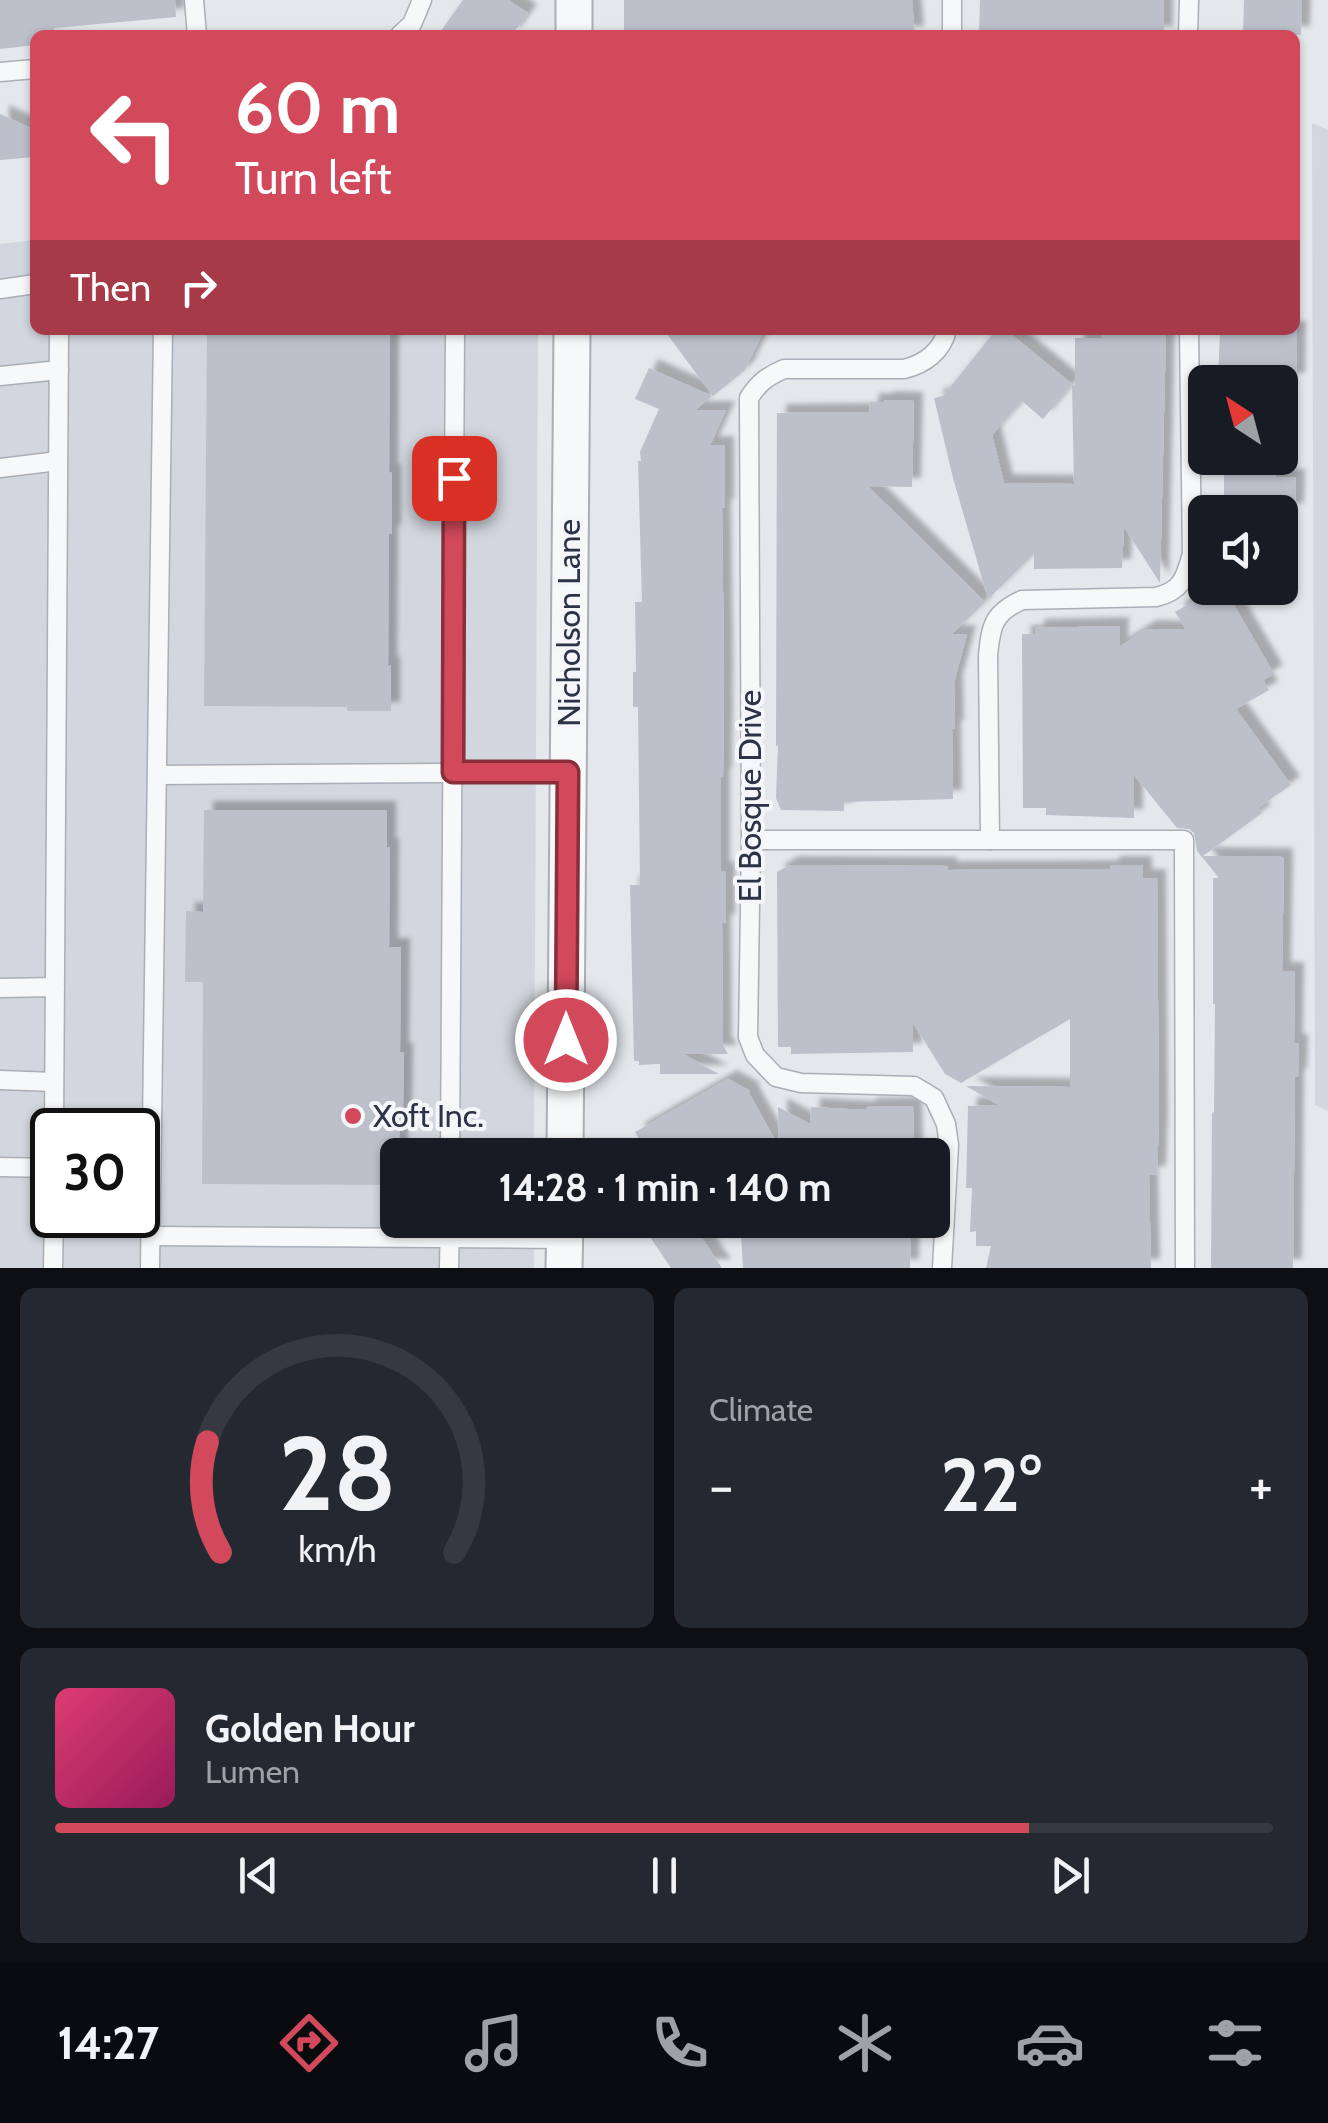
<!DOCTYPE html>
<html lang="en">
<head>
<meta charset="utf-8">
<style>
	:root { --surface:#171b24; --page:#242831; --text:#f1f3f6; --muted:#9ea1a6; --line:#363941; --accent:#d1495b }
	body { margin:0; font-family:Cabin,sans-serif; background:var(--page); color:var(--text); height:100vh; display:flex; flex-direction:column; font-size:38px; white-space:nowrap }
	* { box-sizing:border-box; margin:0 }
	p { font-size:32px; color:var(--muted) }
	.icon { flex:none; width:55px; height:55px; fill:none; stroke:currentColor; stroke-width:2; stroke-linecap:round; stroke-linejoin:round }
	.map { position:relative; height:1268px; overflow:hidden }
	.details { display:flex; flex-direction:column; gap:20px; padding:20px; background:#0d0f14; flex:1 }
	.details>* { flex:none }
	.guide { position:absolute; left:30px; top:30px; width:1270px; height:305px; border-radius:15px; box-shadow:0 2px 8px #0004; background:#d1495b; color:#fff; overflow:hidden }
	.needle { width:65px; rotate:324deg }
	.fabs { position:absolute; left:1188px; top:365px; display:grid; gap:20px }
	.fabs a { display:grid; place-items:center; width:110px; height:110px; border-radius:15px; background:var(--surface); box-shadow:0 2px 8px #0004; font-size:50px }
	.speed { position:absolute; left:30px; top:1108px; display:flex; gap:20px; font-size:50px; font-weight:700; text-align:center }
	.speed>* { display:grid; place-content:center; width:130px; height:130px; border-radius:50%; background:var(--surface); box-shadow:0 2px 8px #0004; line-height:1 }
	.speed .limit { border:5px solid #111; border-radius:15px; background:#fff; color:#111 }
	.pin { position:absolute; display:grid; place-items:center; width:85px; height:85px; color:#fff; margin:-42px; border-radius:20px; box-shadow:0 5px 15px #0006 }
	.me { position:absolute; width:110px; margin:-55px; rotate:0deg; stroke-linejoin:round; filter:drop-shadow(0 0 8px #0008) }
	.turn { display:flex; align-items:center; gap:35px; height:210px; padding:0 40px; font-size:45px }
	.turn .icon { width:130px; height:130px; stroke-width:2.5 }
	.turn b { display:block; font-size:70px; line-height:85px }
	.then { display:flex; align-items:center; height:95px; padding:0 40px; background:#0003; gap:20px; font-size:38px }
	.big { font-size:75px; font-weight:800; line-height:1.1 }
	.details .card { flex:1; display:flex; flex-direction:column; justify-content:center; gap:15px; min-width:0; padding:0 35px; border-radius:15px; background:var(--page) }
	.details .dial { align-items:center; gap:0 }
	.dial svg { height:260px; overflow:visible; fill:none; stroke:var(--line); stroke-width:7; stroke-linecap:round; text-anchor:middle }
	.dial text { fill:var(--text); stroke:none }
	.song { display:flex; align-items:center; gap:30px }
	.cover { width:120px; height:120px; border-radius:15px; background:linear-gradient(135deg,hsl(340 70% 55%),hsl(330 70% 35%)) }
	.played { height:10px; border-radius:5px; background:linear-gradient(90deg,var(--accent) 80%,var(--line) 80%) }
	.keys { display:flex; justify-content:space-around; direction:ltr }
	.heat { display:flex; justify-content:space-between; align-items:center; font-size:55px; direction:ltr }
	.details .tiles { flex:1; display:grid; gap:20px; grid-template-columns:1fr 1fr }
	.card:last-child { grid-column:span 2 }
	.trip { position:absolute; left:380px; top:1138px; width:570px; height:100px; border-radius:15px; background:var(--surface); box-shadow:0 2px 8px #0004; font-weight:800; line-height:100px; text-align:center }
	.tabs { display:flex; height:160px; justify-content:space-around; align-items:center; background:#090b0e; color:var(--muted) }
	.tabs .icon { width:70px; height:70px }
	.tabs .on { color:var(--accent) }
	.tabs b { font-size:45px; color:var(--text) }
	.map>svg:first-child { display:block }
	.built { fill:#d2d6de; fill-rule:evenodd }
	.building { fill:#bbc0ca; filter:url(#shadow) }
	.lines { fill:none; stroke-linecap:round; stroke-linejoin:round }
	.lane-casing { stroke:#a9aeb7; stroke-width:21 }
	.street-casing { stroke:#a9aeb7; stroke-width:39 }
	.lane { stroke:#f7f8fa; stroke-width:18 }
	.street { stroke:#f7f8fa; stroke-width:35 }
	.route-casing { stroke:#882f3b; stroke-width:25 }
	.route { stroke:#d1495b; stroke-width:18 }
	.poi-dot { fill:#d1495b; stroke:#f4f6f9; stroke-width:4 }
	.labels { text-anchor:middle; stroke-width:8; stroke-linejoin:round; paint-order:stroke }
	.street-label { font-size:32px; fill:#2b3445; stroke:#f4f6f9 }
	.poi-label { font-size:32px; fill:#2b3445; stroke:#f4f6f9; text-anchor:start }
</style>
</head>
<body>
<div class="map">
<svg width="1328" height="1268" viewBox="0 0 1328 1268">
	<defs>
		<filter id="shadow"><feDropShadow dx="9" dy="-9" stdDeviation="2.5" flood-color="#0004"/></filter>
	</defs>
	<rect width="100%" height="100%" fill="#e4e7ec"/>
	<g class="built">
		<polygon points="1312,123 1328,130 1328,1111 1315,1105"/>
		<path d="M35,240V330H538L534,1155H398V1220H534V1268H0V244ZM52,1130H138V1215H52Z"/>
	</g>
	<g class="building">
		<polygon points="0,0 175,0 176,17 54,28 55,35 35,35 35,45 0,49"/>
		<polygon points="463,0 508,0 528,13 512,35 438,35"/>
		<polygon points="624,0 912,0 915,35 624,35"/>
		<polygon points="980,0 1164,0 1164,35 979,35"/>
		<polygon points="1244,0 1302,0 1301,35 1243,35"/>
		<polygon points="0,114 35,130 35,157 0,160"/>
		<polygon points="207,330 390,330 389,472 392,473 392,534 389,534 388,666 391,665 391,711 347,711 347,707 204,706"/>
		<polygon points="664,330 764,330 745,370 713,396"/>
		<polygon points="996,330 1006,330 1072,384 1043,419 1022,401 992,435 1004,483 1074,484 1072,384 1075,386 1075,338 1101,338 1101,330 1166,330 1160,583 1124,527 1122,568 1034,569 1034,554 988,599 953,478 934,398 943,396"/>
		<polygon points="1220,330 1297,330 1296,382 1218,382"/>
		<polygon points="649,368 712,396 695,410 726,410 710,445 725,445 725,508 722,508 724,672 723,777 721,777 721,871 726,871 726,923 722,923 723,1045 728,1054 683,1054 719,1074 660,1074 660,1064 639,1065 639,1061 634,1061 630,885 640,885 638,707 633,707 633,672 636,672 635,602 642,602 638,461 641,461 640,452 659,409 635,399"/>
		<polygon points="884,400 914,401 912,487 868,486 985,602 952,634 967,634 954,683 955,729 952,729 953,799 844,802 844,811 781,810 776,798 778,746 776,746 777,413 869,412 870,402 885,402"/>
		<polygon points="1224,458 1276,458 1276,477 1296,478 1295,512 1231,512 1232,495 1224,495"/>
		<polygon points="1216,588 1224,588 1274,674 1263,680 1269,690 1236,709 1291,785 1258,808 1262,813 1203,856 1284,857 1282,971 1295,971 1294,1043 1299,1043 1298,1077 1295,1077 1293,1268 1211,1268 1212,1113 1214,1112 1215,1004 1213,1004 1213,878 1219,878 1197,851 1194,833 1189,829 1177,828 1134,775 1134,818 1046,815 1046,808 1023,808 1022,634 1035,634 1035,628 1120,626 1119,647 1147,629 1186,630 1175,612"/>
		<polygon points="204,810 387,810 387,847 390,847 389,947 401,947 400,1052 404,1052 403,1113 400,1113 398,1185 202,1184 203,982 185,982 186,911 203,912"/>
		<polygon points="790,865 948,866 948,870 1110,869 1110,865 1143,865 1143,878 1157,878 1159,1118 1157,1175 1149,1175 1151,1268 986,1268 991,1246 976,1246 976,1231 970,1232 972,1188 966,1188 968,1106 999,1105 966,1086 1070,1087 1070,1019 961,1083 945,1074 913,1023 913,1052 791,1054 791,1047 778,1047 777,872"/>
		<polygon points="728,1079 750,1091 750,1095 779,1147 778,1107 810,1124 811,1107 866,1110 867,1107 913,1106 914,1155 732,1155 711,1143 690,1155 648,1155 635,1132"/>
		<polygon points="669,1220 690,1220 722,1268 671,1268 648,1234"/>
		<polygon points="740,1220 911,1220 910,1268 743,1268"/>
	</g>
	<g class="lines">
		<defs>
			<g id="lane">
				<polyline points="194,0 197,35"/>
				<polyline points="400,35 412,24 422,0"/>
				<polyline points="952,35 952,0"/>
				<polyline points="1188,35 1189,0"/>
				<polyline points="0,72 35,69"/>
				<polyline points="0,289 35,284"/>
				<polyline points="0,376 59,370"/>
				<polyline points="0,468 58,461"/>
				<polyline points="157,775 568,772"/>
				<polyline points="751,840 1184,840 1185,1268"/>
				<path d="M990,840L988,655C991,626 993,613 1022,600L1156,597C1182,591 1185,578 1192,554L1189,330"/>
				<polyline points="0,988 55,987"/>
				<polyline points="0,1080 54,1082"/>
				<polyline points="54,1130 59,330"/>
				<polyline points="450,1155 455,330"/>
				<polyline points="0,1167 52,1168"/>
				<polyline points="150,1236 565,1239"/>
				<polyline points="53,1268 54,1215"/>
				<polyline points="150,1268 163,330"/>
				<polyline points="449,1268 450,1220"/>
				<path d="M942,1268L949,1145L946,1124L934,1098L914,1086L801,1083L776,1077L755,1055L748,1037L751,840L749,398C758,383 768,376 784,369H904C925,364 942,351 947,330"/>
			</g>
			<g id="street">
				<polyline points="574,35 574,0"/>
				<polyline points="565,1155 572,330"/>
				<polyline points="564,1268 565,1220"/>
			</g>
		</defs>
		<use href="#lane" class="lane-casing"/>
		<use href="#street" class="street-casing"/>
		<use href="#lane" class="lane"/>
		<use href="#street" class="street"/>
	</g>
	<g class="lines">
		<defs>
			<polyline id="route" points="454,478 453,772 568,772 566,1040"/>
		</defs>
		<use href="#route" class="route-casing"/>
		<use href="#route" class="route"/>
	</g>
	<circle class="poi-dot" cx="353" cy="1116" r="10"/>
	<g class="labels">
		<g class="street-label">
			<text transform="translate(569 623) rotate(-90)" y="11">Nicholson Lane</text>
			<text transform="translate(750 796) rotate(-90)" y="11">El Bosque Drive</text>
		</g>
		<g class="poi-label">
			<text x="373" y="1127">Xoft Inc.</text>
		</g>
	</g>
</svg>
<div class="fabs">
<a><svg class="needle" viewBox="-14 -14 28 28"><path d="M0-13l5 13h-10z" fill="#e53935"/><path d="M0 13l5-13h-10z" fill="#9ea1a6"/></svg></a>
<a><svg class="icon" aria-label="sound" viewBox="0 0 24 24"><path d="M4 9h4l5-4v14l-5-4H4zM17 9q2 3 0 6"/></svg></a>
</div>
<div class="speed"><div class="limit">30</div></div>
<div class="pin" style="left:454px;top:478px;background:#d93025"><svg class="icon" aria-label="arrive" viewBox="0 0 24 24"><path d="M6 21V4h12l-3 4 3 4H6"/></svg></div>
<svg class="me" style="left:566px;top:1040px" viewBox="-20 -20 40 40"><circle r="17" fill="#d1495b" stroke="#fff" stroke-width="3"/><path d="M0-11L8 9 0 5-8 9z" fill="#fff"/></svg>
<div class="trip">14:28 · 1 min · 140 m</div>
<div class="guide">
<div class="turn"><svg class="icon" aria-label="left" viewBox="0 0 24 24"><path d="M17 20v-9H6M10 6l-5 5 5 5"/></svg><div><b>60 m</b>Turn left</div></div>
<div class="then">Then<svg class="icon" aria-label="right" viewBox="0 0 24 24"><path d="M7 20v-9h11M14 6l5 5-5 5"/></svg></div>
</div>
</div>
<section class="details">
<div class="tiles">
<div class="card dial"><svg viewBox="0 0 100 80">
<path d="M14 69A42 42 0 1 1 86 69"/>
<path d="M14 69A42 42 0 0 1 10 35" stroke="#d1495b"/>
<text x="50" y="56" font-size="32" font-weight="700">28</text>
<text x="50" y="72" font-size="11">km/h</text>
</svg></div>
<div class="card"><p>Climate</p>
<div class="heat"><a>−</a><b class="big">22°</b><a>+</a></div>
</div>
<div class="card">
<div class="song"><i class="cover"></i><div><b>Golden Hour</b><p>Lumen</p></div></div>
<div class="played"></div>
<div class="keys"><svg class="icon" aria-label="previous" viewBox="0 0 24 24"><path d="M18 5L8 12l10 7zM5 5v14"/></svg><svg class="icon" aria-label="pause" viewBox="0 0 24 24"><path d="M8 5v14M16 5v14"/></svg><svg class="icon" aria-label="next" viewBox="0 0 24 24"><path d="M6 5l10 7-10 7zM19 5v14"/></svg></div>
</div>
</div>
</section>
<nav class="tabs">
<b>14:27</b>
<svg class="icon on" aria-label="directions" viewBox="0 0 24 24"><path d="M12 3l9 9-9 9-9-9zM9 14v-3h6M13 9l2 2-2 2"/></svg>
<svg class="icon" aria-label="music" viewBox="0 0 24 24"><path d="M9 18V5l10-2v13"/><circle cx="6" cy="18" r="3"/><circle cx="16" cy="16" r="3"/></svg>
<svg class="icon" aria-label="phone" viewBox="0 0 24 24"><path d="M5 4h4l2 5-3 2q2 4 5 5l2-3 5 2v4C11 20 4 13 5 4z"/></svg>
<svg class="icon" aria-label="climate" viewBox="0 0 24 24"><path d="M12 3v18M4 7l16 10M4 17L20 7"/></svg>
<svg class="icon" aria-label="car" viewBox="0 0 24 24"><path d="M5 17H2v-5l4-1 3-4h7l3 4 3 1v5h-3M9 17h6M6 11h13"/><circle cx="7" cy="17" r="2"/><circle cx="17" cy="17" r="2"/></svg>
<svg class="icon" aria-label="filters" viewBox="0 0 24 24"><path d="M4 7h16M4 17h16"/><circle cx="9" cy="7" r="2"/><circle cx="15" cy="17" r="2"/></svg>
</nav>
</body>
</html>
